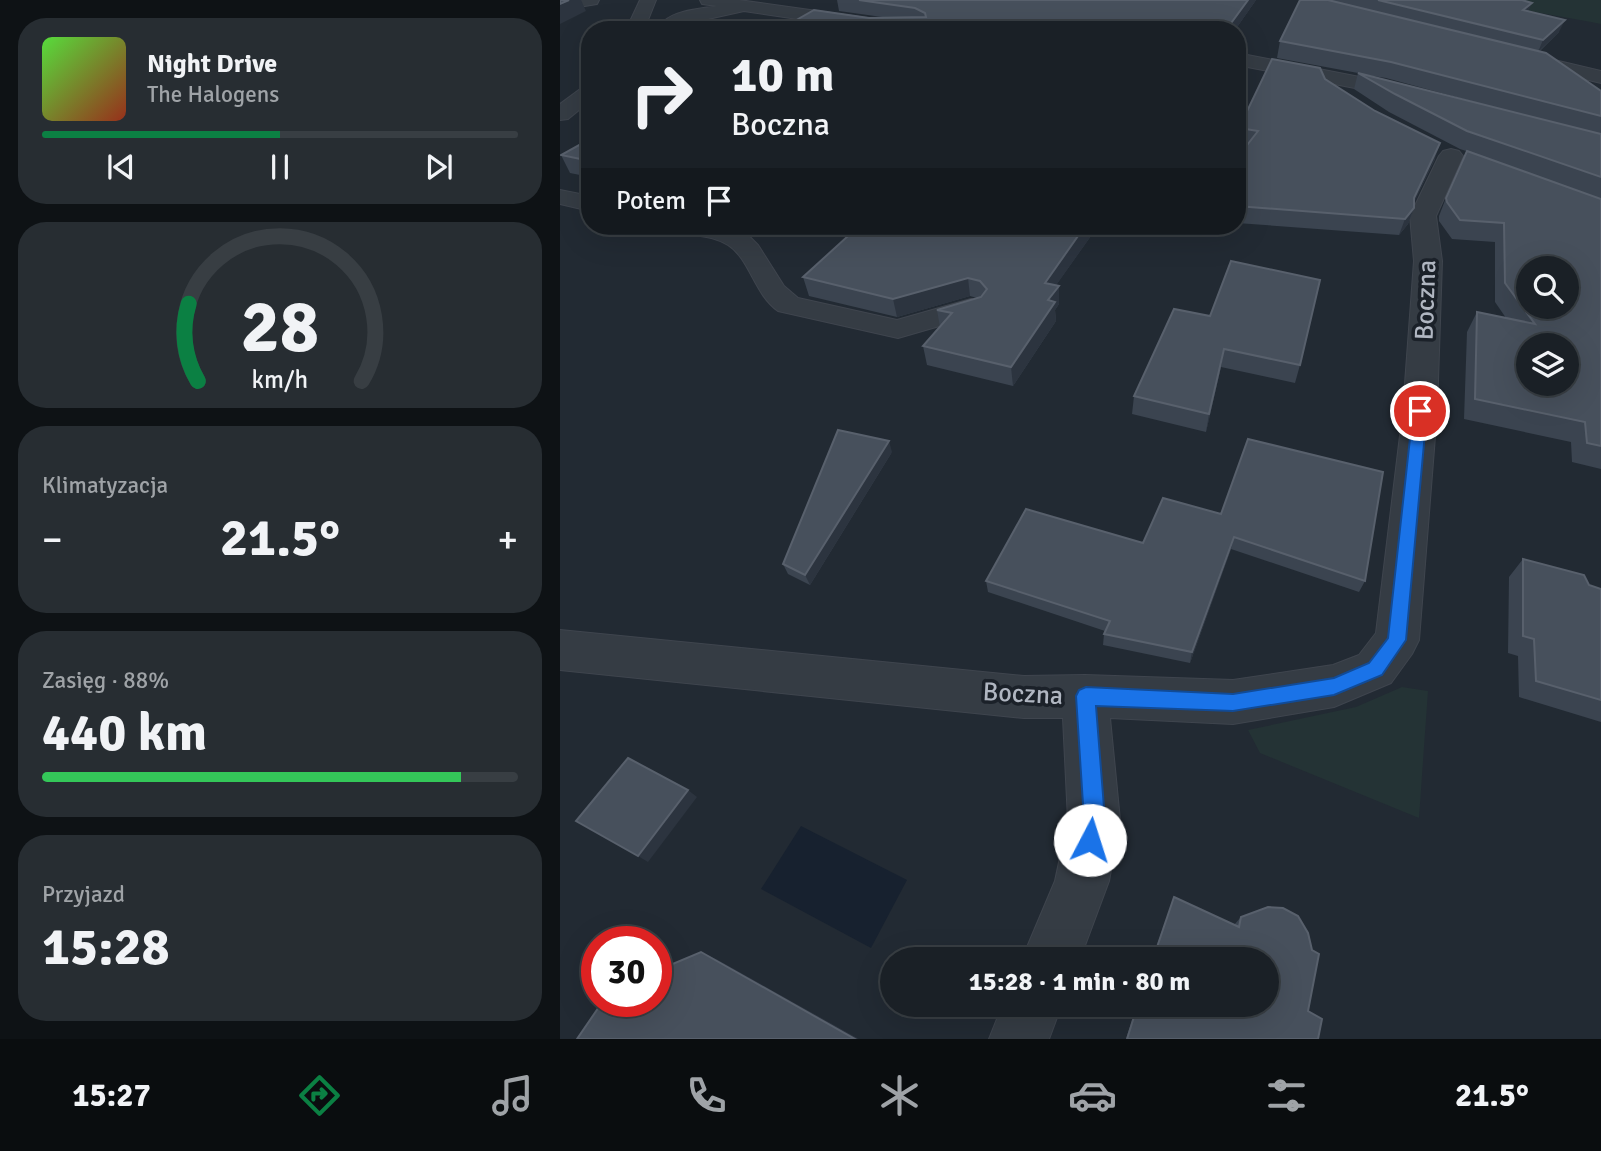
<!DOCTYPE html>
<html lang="pl">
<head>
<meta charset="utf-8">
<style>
	:root { --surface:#1a2026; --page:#272d32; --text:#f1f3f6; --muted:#9fa3a7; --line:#383e43; --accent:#0b8043 }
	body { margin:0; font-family:Signika,sans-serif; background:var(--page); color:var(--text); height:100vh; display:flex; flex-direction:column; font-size:26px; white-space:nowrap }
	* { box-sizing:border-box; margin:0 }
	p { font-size:23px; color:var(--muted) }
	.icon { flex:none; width:38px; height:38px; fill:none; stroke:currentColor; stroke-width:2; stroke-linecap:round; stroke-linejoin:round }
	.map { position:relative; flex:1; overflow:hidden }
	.panel { display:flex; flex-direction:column; gap:18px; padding:18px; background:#0e1215; width:560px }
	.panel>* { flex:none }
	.top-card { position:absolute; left:21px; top:21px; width:665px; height:214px; border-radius:28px; box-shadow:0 7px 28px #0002,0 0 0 2px var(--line); background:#1a2026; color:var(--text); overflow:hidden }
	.buttons { position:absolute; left:956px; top:256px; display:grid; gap:14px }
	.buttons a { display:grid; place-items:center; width:63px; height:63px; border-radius:50%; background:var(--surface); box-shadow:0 7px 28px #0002,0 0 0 2px var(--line); font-size:35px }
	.speed { position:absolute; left:21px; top:926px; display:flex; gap:14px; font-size:35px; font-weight:700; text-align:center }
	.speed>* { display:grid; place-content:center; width:91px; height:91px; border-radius:50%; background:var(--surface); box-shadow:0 7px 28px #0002,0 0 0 2px var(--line); line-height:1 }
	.speed .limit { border:10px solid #d22; background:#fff; color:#111 }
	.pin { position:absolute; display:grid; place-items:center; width:60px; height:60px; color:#fff; margin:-30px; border:4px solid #fff; border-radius:50%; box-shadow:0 2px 7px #0007 }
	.me { position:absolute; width:77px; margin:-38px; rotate:5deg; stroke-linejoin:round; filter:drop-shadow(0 0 5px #0008) }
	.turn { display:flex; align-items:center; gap:24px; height:147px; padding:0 35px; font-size:32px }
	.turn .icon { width:91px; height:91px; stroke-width:2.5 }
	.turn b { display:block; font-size:49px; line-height:60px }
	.then { display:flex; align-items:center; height:66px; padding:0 35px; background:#0003; gap:14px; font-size:26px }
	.big { font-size:52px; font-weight:700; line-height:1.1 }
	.panel .tile { flex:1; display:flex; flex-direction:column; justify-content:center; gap:10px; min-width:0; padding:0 24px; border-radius:28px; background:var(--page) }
	.panel .dial { align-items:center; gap:0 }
	.dial svg { height:182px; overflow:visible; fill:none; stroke:var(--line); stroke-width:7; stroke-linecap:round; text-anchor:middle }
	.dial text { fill:var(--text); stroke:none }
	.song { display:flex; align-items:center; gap:21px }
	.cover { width:84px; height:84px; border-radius:10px; background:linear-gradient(135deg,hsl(110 70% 55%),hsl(10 70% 35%)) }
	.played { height:7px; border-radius:4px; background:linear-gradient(90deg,var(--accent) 50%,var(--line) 50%) }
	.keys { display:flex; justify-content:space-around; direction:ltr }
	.heat { display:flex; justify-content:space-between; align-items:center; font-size:38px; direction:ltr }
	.charge { height:10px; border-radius:5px; background:linear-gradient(90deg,#34c759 88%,var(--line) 0) }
	.trip { position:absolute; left:320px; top:947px; width:399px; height:70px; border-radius:35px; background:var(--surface); box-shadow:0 7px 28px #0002,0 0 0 2px var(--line); font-weight:700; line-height:70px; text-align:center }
	.tab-bar { display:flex; height:112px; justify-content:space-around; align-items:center; background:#0a0d0f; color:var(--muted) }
	.tab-bar .icon { width:49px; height:49px }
	.tab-bar .current { color:var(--accent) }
	.tab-bar b { font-size:32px; color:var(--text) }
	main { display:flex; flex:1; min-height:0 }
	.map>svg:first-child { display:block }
	.green { fill:#243335 }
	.water { fill:#17212f }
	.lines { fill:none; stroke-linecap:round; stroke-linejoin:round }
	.minor-casing { stroke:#3f454e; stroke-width:2 }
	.minor { fill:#353c44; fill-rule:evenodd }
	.wall { fill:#3b4450; fill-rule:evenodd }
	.shaded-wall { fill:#2c343f }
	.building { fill:#47505c; stroke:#58606c; stroke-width:2; fill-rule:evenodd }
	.route { fill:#1a73e8; stroke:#114b97; stroke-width:2 }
	.labels { text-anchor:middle; stroke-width:7; stroke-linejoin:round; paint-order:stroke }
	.street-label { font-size:26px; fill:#b0b6c1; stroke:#1b2129 }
</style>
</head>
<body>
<main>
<section class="panel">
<div class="tile">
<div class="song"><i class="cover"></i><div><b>Night Drive</b><p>The Halogens</p></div></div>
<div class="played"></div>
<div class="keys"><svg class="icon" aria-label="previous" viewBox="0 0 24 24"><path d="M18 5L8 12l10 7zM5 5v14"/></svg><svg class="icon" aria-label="pause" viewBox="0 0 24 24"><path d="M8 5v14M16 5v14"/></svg><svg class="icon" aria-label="next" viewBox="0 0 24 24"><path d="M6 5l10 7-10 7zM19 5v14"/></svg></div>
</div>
<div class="tile dial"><svg viewBox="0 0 100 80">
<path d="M14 69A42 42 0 1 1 86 69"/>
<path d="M14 69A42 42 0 0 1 10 35" stroke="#0b8043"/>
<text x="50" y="56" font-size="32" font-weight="700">28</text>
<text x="50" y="72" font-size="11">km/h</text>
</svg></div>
<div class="tile"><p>Klimatyzacja</p>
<div class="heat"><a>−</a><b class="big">21.5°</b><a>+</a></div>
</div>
<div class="tile"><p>Zasięg · 88%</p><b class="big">440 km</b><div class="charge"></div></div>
<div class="tile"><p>Przyjazd</p><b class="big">15:28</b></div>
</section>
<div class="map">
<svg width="1041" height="1039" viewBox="0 0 1041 1039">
	<rect width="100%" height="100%" fill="#222a33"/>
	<g class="green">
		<polygon points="908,0 1041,0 1041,24 1031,22"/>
		<polygon points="842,687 868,691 859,818 700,753 688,730 796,707"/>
	</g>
	<polygon class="water" points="241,826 347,880 311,948 201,889"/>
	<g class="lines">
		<defs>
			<g id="minor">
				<polygon points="0,0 39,0 37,4 0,10"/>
				<polygon points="80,0 96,0 84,30 66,30"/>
				<path d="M140,0H179L357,25L366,30H312L184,11L112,27L103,22C116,10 140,9 157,6L142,4Z"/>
				<polygon points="961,52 1041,71 1041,83 954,62 952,58"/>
				<polygon points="677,53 846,86 853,88 856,92 853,96 846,98 677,65"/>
				<polygon points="30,85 30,101 8,119 0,120 0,104 23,87"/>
				<polygon points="891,149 899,151 903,156 876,216 882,261 877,411 859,640 852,654 831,683 774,707 673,724 550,718 560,820 549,881 520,959 462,959 495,881 508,820 503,718 464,718 0,670 0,630 464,676 525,675 673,680 773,665 799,655 816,633 843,411 854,261 850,216 879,156 883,151"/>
				<polygon points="0,190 30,196 30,211 0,204"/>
				<path d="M116,226H166L186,233L198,245L224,286L238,298L337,320L411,299L421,302L426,308L421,314L338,338L218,311C194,294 190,259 168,245C154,236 136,236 120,232Z"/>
				<polygon points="443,1004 502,1004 489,1039 429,1039"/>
			</g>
		</defs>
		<use href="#minor" class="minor-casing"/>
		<use href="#minor" class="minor"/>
	</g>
	<g class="wall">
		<polygon points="277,0 696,0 675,30 219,30 309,18 322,17 279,11"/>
		<path d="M740,0H962L969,11L999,32L979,52L1041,91V469L1012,462L1011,442L904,419L907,332L917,312L946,318L935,302V242L892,239L879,221V216L886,198L915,154L900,149L829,112L794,89L798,73L717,58L720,41ZM806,75L826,78L922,104Z"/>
		<polygon points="765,79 875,159 854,202 854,208 848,224 839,235 677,223 677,158 687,145 677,144 679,128"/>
		<polygon points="30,139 30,177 10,173 1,155"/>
		<polygon points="283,226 538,226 496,285 499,304 495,310 496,321 453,386 367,365 363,346 380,327 377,310 417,298 410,296 337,317 249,296 243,277 289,235 285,234"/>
		<polygon points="614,309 740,365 735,383 661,367 646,432 572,414 574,396"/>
		<polygon points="332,452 250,585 228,574 223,564"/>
		<polygon points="603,498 805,581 799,592 671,549 630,663 543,645 544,634 545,631 428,592 426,581 583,543"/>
		<polygon points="963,559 1029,585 1041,589 1041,722 959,697 958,656 948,653 949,577"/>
		<polygon points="614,897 674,925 681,917 748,1011 758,1039 566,1039 577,1004 707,1004 707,959 592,959"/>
	</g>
	<g class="shaded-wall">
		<polygon points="9,0 21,0 26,11 0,24 0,4"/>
		<polygon points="688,0 696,0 675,30 666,30"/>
		<polygon points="972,3 967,14 963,10"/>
		<polygon points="1005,20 999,32 978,52 983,40"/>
		<polygon points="880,143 875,159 848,215 854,198"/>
		<polygon points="854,208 848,224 839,235 845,219"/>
		<polygon points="525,226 538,226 485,301 485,283"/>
		<polygon points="408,278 410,296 337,317 333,299"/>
		<polygon points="499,286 499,304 495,310 496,321 453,386 451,367 488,300"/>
		<polygon points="664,349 661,367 646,432 649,414"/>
		<polygon points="329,441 332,452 250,585 245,575"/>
		<polygon points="674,537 671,549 630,663 632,652"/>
		<polygon points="128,790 137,797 88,862 78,856"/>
		<polygon points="141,952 158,960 299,1039 295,1039"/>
	</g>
	<g class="building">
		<polygon points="0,0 9,0 0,4"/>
		<polygon points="299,0 688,0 666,30 219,30 254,10 309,18 366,17 365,13 355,8"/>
		<polygon points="740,0 768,0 986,53 1041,91 1041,116 831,62 720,41"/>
		<polygon points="818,0 962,0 972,3 963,10 1005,20 983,40"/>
		<polygon points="712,59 760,68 765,79 815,111 880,143 854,198 854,208 845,219 677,206 677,158 698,131 679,128"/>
		<polygon points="798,73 1041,134 1041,177 907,131 835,94"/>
		<polygon points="30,139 30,161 1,155"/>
		<path d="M907,151L1041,199V446L1027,443L1025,422L915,399L917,312L975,324L945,283L944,223L900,220L887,202L886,198ZM968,268H1006V306H968ZM968,345H1006V383H968Z"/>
		<polygon points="299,226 525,226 485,283 499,286 488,300 495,302 451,367 363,346 392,313 377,310 421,297 427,289 420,281 408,278 333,299 243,277"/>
		<polygon points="671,261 760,280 740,365 664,349 649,414 574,396 614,309 650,316"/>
		<polygon points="278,430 329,441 245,575 223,564"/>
		<polygon points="688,439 823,472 805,581 674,537 632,652 544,634 550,621 426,581 466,509 583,543 603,498 661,514"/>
		<polygon points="963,559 1024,575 1029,585 1041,589 1041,700 976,681 974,639 963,636"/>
		<polygon points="68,758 128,790 78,856 16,821"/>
		<polygon points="614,897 679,927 681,917 708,907 723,908 738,916 748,933 752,950 759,954 748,1011 762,1019 758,1039 567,1039 578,1004 707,1004 707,959 593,959"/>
		<polygon points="141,952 295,1039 17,1039 43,1001 96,1001 96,971"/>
	</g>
	<polygon class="route" points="860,406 867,411 846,640 822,675 774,695 673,711 536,706 545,820 538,848 530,851 523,848 519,840 524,820 516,696 519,690 526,687 673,694 774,678 809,663 828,638 853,411"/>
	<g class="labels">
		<g class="street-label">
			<text transform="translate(865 300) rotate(-88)" y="9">Boczna</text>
			<text transform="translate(463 693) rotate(3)" y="9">Boczna</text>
		</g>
	</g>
</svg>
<div class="buttons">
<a><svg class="icon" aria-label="search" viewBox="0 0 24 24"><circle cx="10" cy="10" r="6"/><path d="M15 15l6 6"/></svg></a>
<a><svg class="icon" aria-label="layers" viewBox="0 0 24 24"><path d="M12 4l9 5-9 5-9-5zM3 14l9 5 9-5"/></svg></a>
</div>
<div class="speed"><div class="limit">30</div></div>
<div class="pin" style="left:860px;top:411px;background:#d93025"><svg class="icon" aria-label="arrive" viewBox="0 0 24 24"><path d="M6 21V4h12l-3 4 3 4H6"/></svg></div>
<svg class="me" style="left:530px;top:840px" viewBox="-20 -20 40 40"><circle r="19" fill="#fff"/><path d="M0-13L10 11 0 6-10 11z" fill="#1a73e8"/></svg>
<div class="trip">15:28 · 1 min · 80 m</div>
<div class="top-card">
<div class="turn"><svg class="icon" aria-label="right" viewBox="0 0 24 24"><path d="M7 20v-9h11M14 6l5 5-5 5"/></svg><div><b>10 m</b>Boczna</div></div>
<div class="then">Potem<svg class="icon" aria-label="arrive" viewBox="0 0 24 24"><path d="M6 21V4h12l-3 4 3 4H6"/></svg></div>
</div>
</div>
</main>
<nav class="tab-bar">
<b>15:27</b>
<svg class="icon current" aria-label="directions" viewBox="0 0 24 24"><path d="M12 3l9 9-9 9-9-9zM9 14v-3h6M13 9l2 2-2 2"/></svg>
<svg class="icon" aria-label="music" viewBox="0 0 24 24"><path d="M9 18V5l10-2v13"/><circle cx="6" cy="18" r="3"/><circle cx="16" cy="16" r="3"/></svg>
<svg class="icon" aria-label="phone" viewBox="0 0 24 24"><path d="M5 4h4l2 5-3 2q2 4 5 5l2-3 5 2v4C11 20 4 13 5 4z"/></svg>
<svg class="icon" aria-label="climate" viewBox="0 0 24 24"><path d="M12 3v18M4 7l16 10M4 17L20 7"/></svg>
<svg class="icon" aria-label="car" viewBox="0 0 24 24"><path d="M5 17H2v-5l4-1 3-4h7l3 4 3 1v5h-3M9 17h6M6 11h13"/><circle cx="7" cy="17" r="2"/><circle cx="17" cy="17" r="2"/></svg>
<svg class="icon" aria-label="filters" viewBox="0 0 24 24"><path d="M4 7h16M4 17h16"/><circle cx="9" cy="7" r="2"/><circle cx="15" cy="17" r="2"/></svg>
<b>21.5°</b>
</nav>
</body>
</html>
